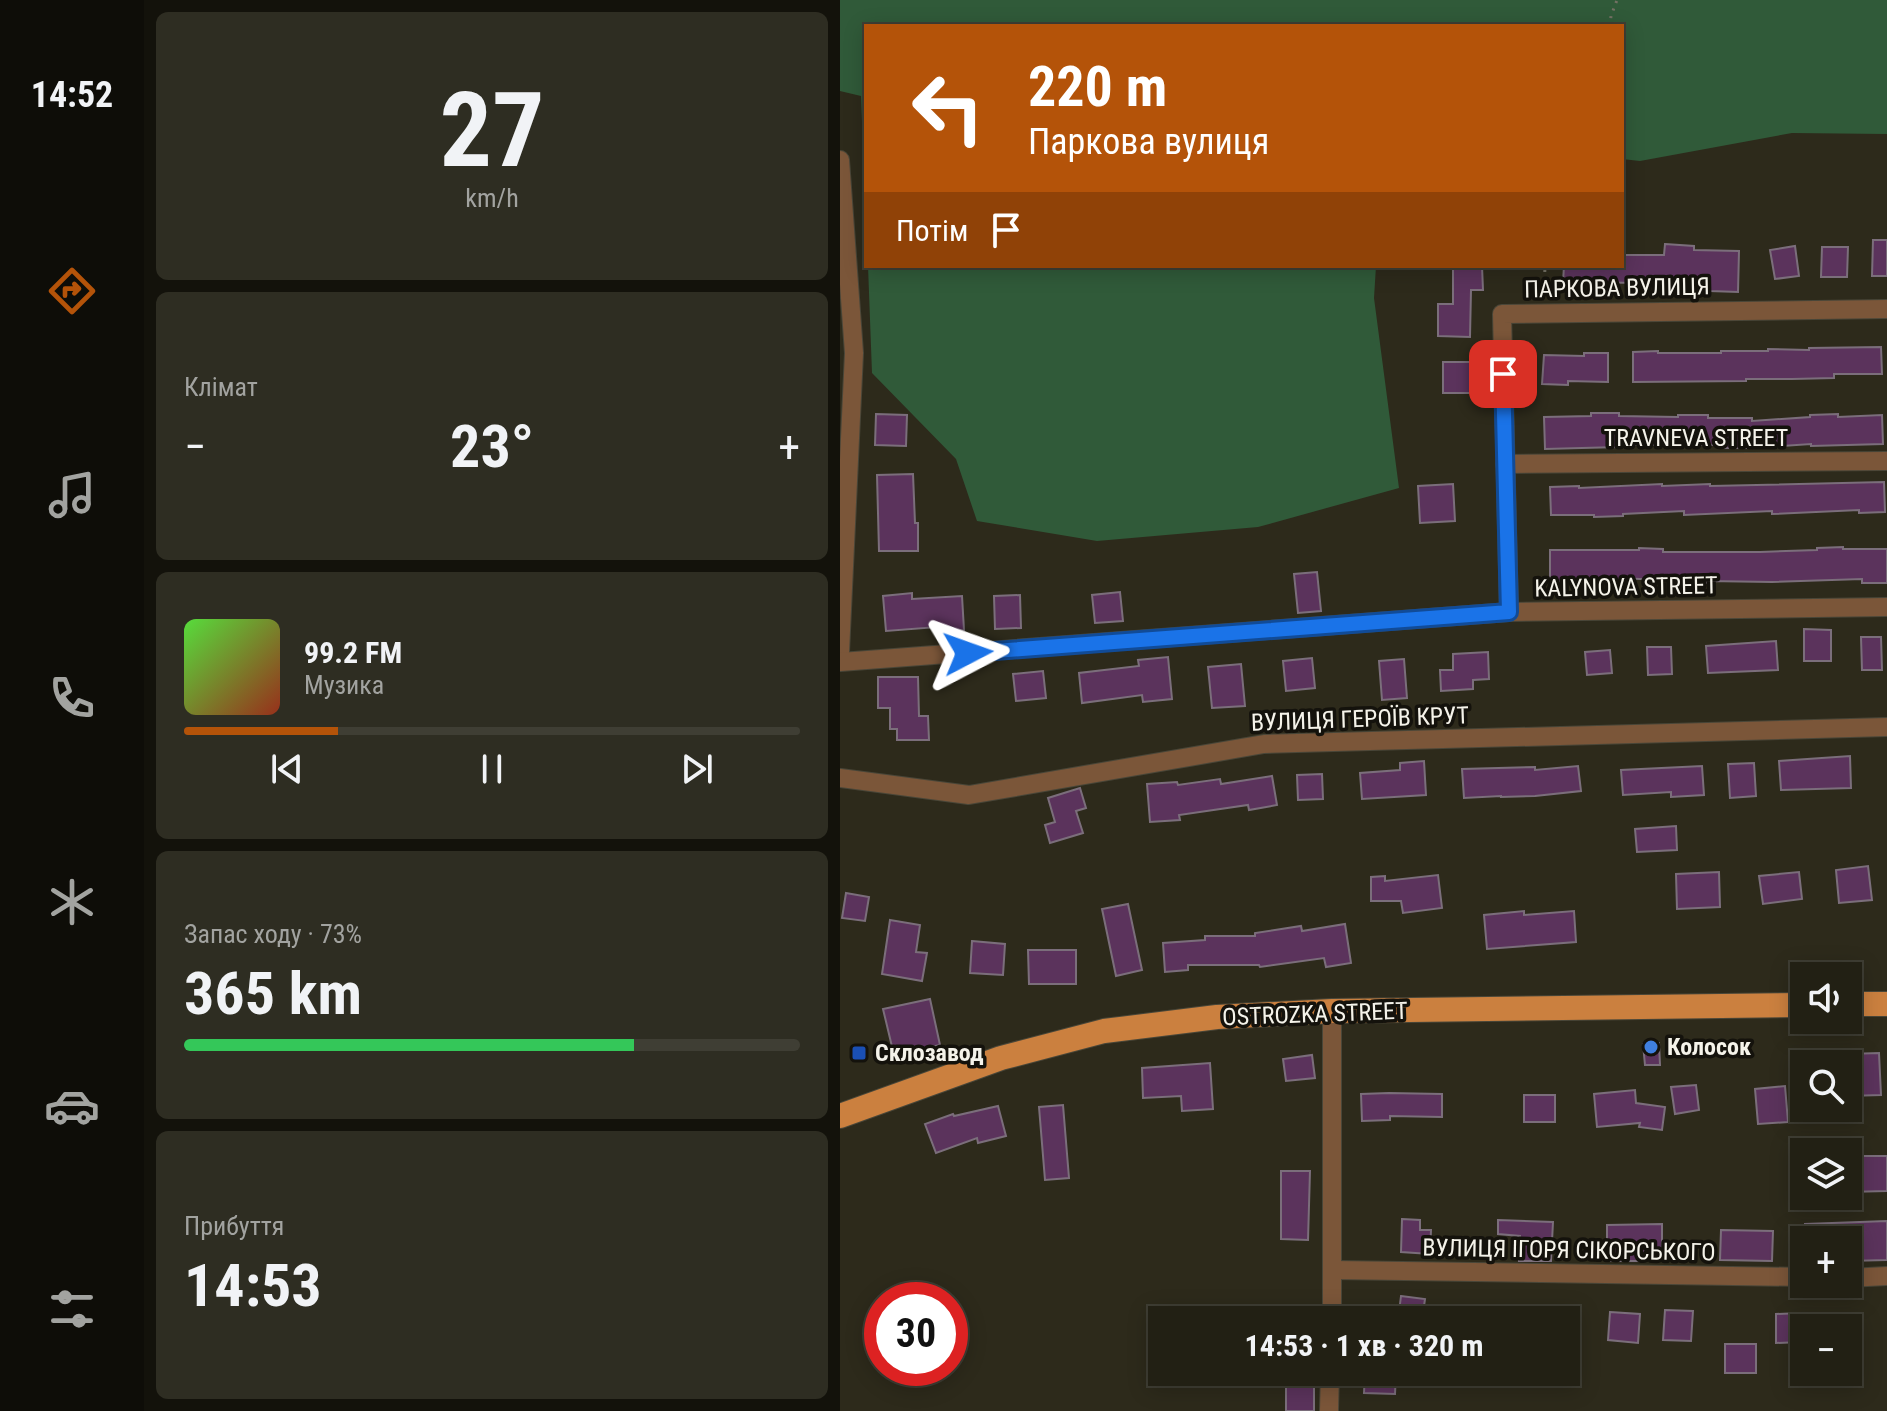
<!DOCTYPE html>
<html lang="uk">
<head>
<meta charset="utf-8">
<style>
	:root { --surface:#222014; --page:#2e2d22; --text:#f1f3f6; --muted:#a2a3a0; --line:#3f3e34; --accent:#b45309 }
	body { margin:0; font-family:"Roboto Condensed",sans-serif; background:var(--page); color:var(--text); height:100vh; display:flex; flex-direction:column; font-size:30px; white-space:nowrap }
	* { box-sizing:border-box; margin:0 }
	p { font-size:26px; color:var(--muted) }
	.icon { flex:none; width:44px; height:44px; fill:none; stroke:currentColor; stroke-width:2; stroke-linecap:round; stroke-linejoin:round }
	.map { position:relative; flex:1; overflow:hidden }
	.drawer { display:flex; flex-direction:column; gap:12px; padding:12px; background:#13120b; width:696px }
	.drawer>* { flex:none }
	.top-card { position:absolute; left:24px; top:24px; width:760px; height:244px; border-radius:0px; box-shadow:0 4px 20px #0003,0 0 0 2px var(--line); background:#b45309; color:#fff; overflow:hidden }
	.controls { position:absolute; left:950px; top:962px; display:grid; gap:16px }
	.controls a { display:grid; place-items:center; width:72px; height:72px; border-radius:0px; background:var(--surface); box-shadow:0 4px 20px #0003,0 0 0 2px var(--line); font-size:40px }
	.speed { position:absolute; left:24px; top:1282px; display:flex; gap:16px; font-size:40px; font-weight:700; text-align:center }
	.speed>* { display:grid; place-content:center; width:104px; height:104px; border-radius:50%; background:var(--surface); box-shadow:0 4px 20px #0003,0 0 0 2px var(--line); line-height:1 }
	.speed .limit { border:12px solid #d22; background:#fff; color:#111 }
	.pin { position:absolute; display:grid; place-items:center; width:68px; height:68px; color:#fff; margin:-34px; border-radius:16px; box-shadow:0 4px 12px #0006 }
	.me { position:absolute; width:88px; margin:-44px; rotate:86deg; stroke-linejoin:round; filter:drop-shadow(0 0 6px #0008) }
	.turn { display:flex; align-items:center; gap:28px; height:168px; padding:0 32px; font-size:36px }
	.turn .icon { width:104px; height:104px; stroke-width:2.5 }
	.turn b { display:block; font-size:56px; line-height:68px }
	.then { display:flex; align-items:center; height:76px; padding:0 32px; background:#0003; gap:16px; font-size:30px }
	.big { font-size:60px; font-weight:700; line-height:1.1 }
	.drawer .tile { flex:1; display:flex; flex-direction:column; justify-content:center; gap:12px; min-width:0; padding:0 28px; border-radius:12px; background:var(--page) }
	.drawer .dial { align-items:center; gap:0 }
	.dial b { font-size:104px; line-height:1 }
	.song { display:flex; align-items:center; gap:24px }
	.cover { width:96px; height:96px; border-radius:12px; background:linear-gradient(135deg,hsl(110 70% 55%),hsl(10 70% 35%)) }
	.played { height:8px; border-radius:4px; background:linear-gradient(90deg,var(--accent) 25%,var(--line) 25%) }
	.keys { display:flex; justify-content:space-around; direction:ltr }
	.heat { display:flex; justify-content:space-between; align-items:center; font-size:44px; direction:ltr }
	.charge { height:12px; border-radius:6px; background:linear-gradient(90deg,#34c759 73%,var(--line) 0) }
	.trip { position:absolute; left:308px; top:1306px; width:432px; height:80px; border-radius:0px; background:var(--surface); box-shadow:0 4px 20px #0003,0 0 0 2px var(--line); font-weight:700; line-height:80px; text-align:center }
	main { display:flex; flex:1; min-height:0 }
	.tabs { display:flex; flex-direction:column; width:144px; justify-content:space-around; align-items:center; background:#0e0d08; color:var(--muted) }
	.tabs .icon { width:56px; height:56px }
	.tabs .current { color:var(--accent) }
	.tabs b { font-size:36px; color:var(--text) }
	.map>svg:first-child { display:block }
	.green { fill:#305a39 }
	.building { fill:#5b335c; stroke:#7b6e7b; stroke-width:2 }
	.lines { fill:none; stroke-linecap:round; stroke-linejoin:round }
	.minor-casing { stroke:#494638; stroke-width:20 }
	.major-casing { stroke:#494638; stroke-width:26 }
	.path { stroke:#747164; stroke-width:3; stroke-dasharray:2 6; stroke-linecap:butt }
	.minor { stroke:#7b5639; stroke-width:18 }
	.major { stroke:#cb803f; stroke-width:24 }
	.route-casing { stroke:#114b97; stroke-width:20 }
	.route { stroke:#1a73e8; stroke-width:14 }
	.shop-dot { fill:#3f7fe0; stroke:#14120c; stroke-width:3 }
	.transit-dot { fill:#1a4fb4; stroke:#14120c; stroke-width:3 }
	.labels { text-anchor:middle; stroke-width:7; stroke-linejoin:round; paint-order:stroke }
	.street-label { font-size:24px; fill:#f5f3ea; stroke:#14120c }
	.poi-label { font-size:24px; font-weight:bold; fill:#f5f3ea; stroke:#14120c; text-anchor:start }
</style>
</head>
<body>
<main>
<nav class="tabs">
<b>14:52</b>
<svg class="icon current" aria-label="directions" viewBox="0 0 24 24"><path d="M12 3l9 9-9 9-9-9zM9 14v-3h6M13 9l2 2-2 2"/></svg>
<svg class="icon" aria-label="music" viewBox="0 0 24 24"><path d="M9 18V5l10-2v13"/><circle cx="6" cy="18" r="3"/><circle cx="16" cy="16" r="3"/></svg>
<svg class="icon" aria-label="phone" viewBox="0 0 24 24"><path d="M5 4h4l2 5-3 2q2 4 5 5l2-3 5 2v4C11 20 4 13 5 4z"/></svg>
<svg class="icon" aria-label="climate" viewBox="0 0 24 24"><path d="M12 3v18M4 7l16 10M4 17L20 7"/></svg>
<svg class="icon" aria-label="car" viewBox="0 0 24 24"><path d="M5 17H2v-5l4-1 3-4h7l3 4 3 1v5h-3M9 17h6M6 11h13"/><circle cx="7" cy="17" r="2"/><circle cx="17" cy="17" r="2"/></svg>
<svg class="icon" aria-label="filters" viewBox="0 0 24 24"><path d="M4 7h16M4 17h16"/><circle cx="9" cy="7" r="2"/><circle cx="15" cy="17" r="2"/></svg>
</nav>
<section class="drawer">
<div class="tile dial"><b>27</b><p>km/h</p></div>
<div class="tile"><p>Клімат</p>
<div class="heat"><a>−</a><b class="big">23°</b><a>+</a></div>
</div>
<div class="tile">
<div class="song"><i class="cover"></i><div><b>99.2 FM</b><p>Музика</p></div></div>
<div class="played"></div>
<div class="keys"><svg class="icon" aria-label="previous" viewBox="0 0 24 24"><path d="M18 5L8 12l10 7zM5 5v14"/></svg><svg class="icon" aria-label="pause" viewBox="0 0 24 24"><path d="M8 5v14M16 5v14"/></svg><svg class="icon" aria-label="next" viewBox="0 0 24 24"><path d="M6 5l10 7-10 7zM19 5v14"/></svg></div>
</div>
<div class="tile"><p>Запас ходу · 73%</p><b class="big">365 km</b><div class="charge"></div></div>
<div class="tile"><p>Прибуття</p><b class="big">14:53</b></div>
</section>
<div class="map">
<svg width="1047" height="1411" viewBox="0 0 1047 1411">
	<rect width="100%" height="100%" fill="#2d2a1b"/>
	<g class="green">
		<polygon points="0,0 1047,0 1047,134 952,133 800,161 782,159 782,26 26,26 26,224 21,96 0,91"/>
		<polygon points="28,266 536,266 534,298 559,488 418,527 257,541 137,521 116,459 32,373"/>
	</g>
	<g class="building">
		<polygon points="1033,240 1047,240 1047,276 1032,276"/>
		<polygon points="825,244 854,246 854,250 899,251 898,292 870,291 870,284 804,280 804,283 723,282 724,266 782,266 782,255 824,255"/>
		<polygon points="955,246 959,276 935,279 930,250"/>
		<polygon points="982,247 1008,247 1007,277 981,277"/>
		<polygon points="613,266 642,266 643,290 631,290 630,337 598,336 598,304 613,304"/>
		<polygon points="1041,347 1042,374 994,374 994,378 952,379 906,379 906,381 793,382 793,352 818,351 818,353 881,353 881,351 928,351 928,349 969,350 969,348"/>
		<polygon points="744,353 768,353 768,382 728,381 728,385 702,384 704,355 744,356"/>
		<rect x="603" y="362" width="29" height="31"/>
		<polygon points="751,413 779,413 779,416 838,417 838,415 868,415 868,418 912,418 912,421 970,417 970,415 998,414 998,417 1042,415 1043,444 971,446 971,444 912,448 884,448 884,445 779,445 779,447 705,449 704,417 751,416"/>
		<polygon points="36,414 67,415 66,446 35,445"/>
		<polygon points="73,474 75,523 78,523 78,551 39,551 37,475"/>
		<polygon points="1044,482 1045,512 1019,513 1019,510 932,514 932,511 844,515 844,511 783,514 783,516 754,517 754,515 711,515 710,487 739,486 739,488 822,484 822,486 870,484 870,486"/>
		<polygon points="613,484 615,521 580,523 578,486"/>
		<polygon points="1003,547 1003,549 1047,549 1047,583 1022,583 1022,579 932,582 867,581 867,583 841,583 841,581 780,578 780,581 710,582 710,550 799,550 799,548 823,549 823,552 920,552 977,550 977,548"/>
		<polygon points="477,572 481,611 458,613 454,574"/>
		<polygon points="280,592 283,621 255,623 252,595"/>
		<polygon points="72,593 72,599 122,596 124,630 97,632 97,627 46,631 43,596"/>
		<polygon points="180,595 181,628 155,629 154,596"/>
		<polygon points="964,629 991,630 991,661 964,661"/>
		<polygon points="1021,637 1041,637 1042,670 1022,670"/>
		<polygon points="936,641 938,670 868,673 866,646"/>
		<polygon points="807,647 831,647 832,674 808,675"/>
		<polygon points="770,650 772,673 747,675 745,652"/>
		<polygon points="648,652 649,679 633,680 633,689 601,691 600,670 613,670 613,654"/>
		<polygon points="328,657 332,699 303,702 302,695 242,703 239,673 299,666 298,660"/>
		<polygon points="472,658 475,688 446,691 443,661"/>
		<polygon points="564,659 567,698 542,700 539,661"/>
		<polygon points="401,664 405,706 372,708 368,667"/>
		<polygon points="203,671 206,698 176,701 173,674"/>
		<polygon points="38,677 78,677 79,716 88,716 89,740 57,740 57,729 50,729 50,708 38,708"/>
		<polygon points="1010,756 1011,788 941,790 939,761"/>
		<polygon points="584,761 586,795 522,799 520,773 560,770 560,763"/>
		<polygon points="914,763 916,796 890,798 888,764"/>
		<polygon points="738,766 741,791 695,796 661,797 661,796 624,798 622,769 695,767 695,770"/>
		<polygon points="862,766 864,795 831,797 831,792 783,795 781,770"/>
		<polygon points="482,774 483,799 458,800 457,775"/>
		<polygon points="432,776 437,805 409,810 408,805 339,815 340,820 310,822 307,784 337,782 338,785 380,779 381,784"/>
		<polygon points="240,788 246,808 236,811 243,833 210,843 205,825 215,822 208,798"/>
		<polygon points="836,826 837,850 797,852 795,829"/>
		<polygon points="1028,866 1032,900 999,903 996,870"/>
		<polygon points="879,872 880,907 837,909 836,874"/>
		<polygon points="959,872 962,899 923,904 919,876"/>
		<polygon points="598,875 602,908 563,913 561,901 531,901 531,877 545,876 545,881"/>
		<polygon points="6,893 29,897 25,921 2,918"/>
		<polygon points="288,904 302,970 276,976 262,909"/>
		<polygon points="684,911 684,915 734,911 736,942 647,949 644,915"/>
		<polygon points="50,920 80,925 76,952 87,953 82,981 42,974"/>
		<polygon points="505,924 511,963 486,967 484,958 420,967 419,965 348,965 348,970 325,972 323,943 365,940 365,936 415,936 415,933 461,926 462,931"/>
		<polygon points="132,941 165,944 163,975 130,973"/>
		<polygon points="188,950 236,950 236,984 189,984"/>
		<polygon points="90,999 100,1045 54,1055 43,1009"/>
		<polygon points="819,1043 820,1065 805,1065 803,1044"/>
		<polygon points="1039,1053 1041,1095 1008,1096 1008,1054"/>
		<polygon points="472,1055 475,1078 446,1081 443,1059"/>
		<polygon points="370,1063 373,1109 342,1111 341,1096 303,1098 302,1068"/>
		<polygon points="856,1085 859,1110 835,1114 831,1087"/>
		<polygon points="945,1086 948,1122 918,1124 915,1089"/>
		<polygon points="795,1090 796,1103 825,1107 822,1130 799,1127 800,1123 757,1127 754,1094"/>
		<polygon points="549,1093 602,1094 602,1117 550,1116 550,1120 522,1121 521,1094"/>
		<rect x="684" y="1095" width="31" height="27"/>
		<polygon points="223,1105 229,1178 205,1180 199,1107"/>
		<polygon points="158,1106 166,1136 138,1143 137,1138 96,1153 85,1124 113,1114 114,1116"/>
		<polygon points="1008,1156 1047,1156 1047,1191 1008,1192"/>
		<polygon points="441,1171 470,1171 468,1240 441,1239"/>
		<polygon points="562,1219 580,1220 580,1230 591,1230 590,1254 561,1252"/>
		<polygon points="658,1220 713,1222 711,1261 679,1261 680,1236 658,1234"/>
		<polygon points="1047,1221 1047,1260 1008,1261 1008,1240 965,1240 965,1224"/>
		<polygon points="822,1224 822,1248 805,1247 804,1261 767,1261 767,1225"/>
		<polygon points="881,1230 933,1231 932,1261 880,1260"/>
		<polygon points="561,1296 585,1299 582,1320 558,1320"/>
		<polygon points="630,1305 653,1308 652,1320 628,1320"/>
		<polygon points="825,1310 853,1311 851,1341 823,1340"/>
		<polygon points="770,1312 800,1314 798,1343 768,1340"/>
		<polygon points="960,1313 961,1342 936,1343 936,1314"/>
		<rect x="885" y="1344" width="31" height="29"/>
		<polygon points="525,1372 556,1372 555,1394 524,1393"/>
		<rect x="446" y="1386" width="28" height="25"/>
	</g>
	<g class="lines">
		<defs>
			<g id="minor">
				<polyline points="0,160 14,353 0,652"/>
				<polyline points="665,464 1047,461"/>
				<polyline points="669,612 662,314 1047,309"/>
				<polyline points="0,662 669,612 1047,607"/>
				<polyline points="0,778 129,795 424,744 1047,727"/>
				<polyline points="493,1270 964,1277"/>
				<polyline points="1008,1278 1047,1276"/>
				<polyline points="492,1320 492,1011"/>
				<polyline points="489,1411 490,1372"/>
			</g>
			<g id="major">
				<polyline points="1008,1004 1047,1004"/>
				<polyline points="0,1116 161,1058 264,1031 377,1017 492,1011 964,1005"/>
			</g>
		</defs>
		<use href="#minor" class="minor-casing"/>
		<use href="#major" class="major-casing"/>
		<g class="path">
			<polyline points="770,26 771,16 777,0"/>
			<polyline points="704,296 705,266"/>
		</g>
		<use href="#minor" class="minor"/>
		<use href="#major" class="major"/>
	</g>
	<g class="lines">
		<defs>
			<polyline id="route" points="128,653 669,612 663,374"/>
		</defs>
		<use href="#route" class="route-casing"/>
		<use href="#route" class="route"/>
	</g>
	<circle class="shop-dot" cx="811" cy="1047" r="8"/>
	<rect class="transit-dot" x="11" y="1045" width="16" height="16" rx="4"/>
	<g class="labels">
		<g class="street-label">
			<text transform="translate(777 288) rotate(-1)" y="8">ПАРКОВА ВУЛИЦЯ</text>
			<text x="856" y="446">TRAVNEVA STREET</text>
			<text transform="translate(786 587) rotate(-1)" y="8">KALYNOVA STREET</text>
			<text transform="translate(520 719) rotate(-2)" y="8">ВУЛИЦЯ ГЕРОЇВ КРУТ</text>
			<text transform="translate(475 1014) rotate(-2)" y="8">OSTROZKA STREET</text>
			<text transform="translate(729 1250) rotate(1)" y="8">ВУЛИЦЯ ІГОРЯ СІКОРСЬКОГО</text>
		</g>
		<g class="poi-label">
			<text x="827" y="1055">Колосок</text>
			<text x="35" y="1061">Склозавод</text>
		</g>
	</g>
</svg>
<div class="controls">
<a><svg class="icon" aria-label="sound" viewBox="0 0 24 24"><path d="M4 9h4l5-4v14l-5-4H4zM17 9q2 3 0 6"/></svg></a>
<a><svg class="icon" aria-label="search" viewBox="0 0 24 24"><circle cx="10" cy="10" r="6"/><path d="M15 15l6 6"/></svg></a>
<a><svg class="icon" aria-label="layers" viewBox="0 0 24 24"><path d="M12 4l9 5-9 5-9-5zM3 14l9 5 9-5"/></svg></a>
<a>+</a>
<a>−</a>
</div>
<div class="speed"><div class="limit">30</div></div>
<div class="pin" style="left:663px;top:374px;background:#d93025"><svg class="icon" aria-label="arrive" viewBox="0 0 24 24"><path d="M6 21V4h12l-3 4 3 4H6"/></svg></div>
<svg class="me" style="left:128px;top:653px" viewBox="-20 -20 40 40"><path d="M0-17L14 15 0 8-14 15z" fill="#1a73e8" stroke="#fff" stroke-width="4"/></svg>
<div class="trip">14:53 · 1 хв · 320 m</div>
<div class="top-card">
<div class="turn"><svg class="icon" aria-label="left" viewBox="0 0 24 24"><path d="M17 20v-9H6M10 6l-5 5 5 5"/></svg><div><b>220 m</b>Паркова вулиця</div></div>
<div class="then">Потім<svg class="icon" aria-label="arrive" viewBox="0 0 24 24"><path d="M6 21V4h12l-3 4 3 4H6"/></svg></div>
</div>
</div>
</main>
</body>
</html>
